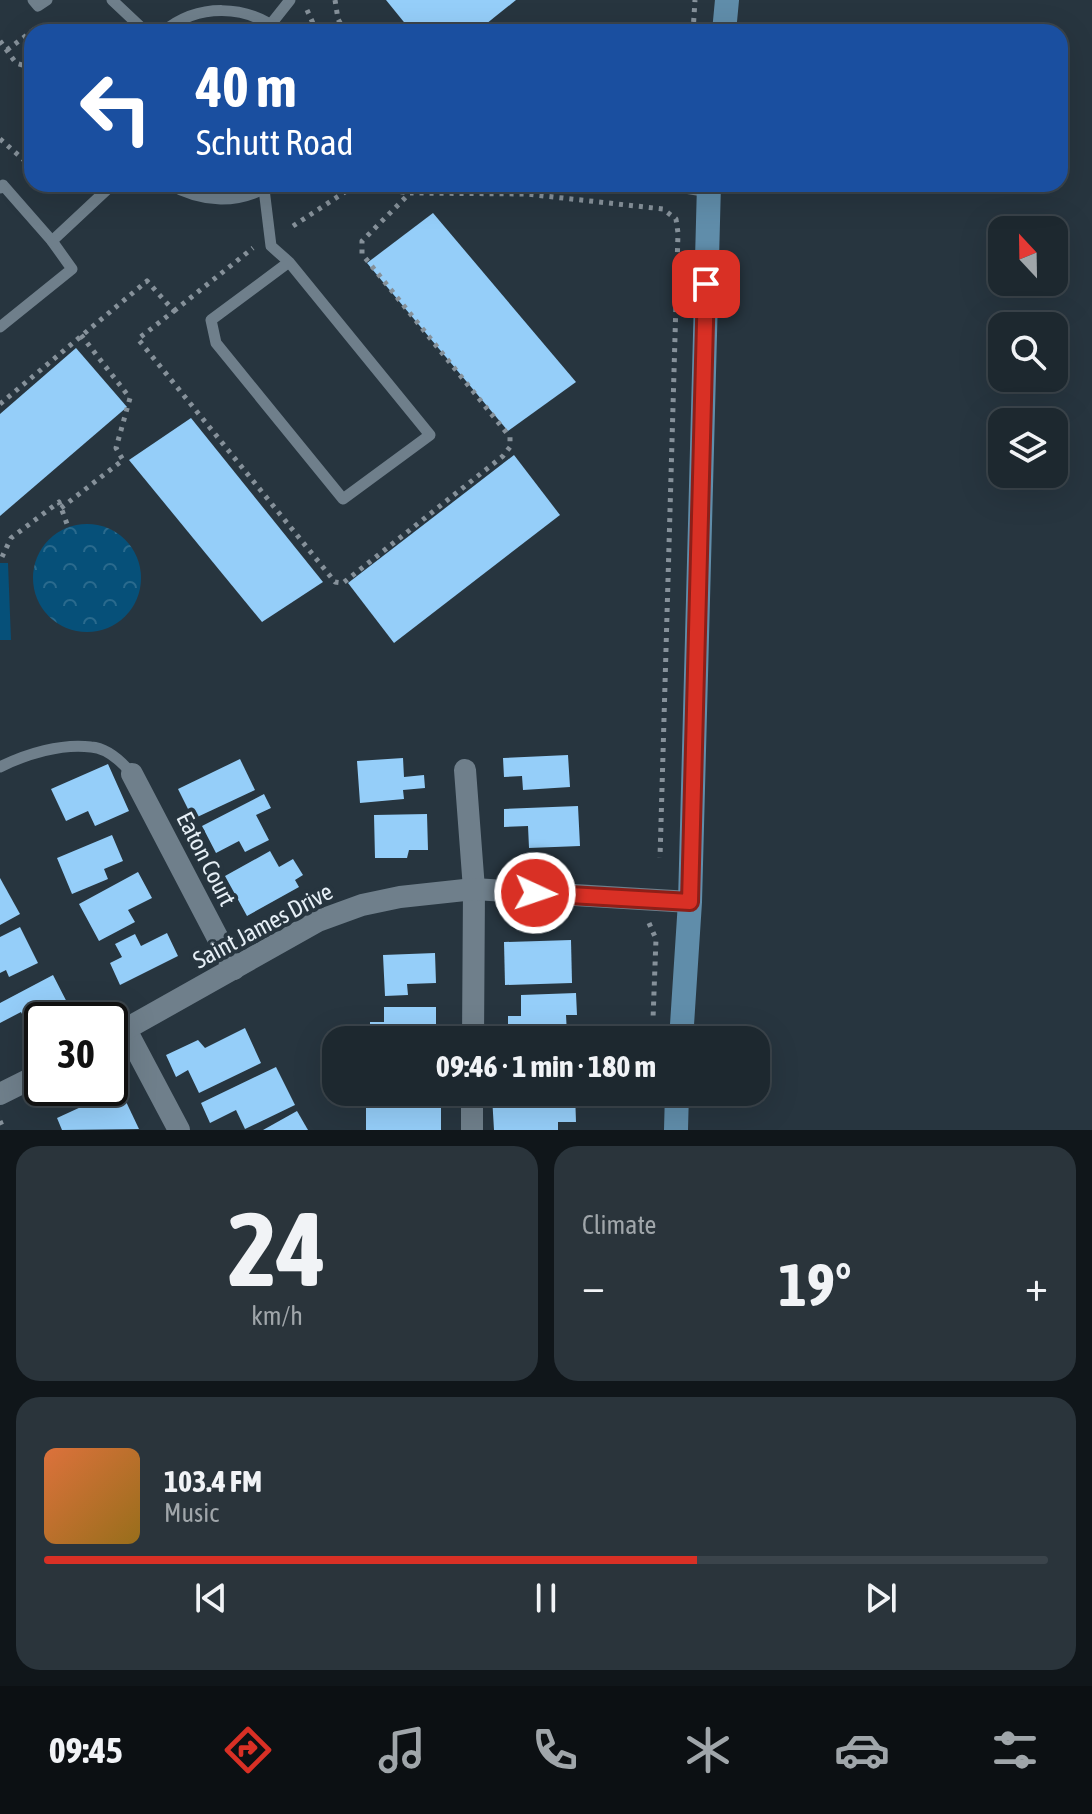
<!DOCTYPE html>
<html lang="en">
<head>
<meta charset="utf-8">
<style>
	:root { --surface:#1d282f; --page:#2a343b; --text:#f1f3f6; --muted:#a0a6aa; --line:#3b444b; --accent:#d93025 }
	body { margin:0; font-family:"Asap Condensed",sans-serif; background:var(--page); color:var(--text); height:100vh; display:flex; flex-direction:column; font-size:30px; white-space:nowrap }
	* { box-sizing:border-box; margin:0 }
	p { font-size:26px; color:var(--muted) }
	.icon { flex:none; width:44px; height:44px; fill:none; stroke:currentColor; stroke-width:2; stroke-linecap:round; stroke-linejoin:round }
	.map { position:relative; height:1130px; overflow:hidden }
	.sheet { display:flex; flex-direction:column; gap:16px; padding:16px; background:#10161a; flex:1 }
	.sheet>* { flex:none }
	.top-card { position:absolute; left:24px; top:24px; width:1044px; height:168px; border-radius:24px; box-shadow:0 8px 32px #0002,0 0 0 2px var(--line); background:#1a4fa0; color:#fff; overflow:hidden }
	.needle { width:52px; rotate:338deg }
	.buttons { position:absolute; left:988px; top:216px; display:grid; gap:16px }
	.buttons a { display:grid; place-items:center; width:80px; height:80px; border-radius:16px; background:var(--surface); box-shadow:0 8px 32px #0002,0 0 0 2px var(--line); font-size:40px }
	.speed { position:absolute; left:24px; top:1002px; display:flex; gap:16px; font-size:40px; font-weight:700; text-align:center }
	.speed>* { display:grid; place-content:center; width:104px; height:104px; border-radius:50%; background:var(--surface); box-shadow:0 8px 32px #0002,0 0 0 2px var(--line); line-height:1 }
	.speed .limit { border:4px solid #111; border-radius:12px; background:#fff; color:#111 }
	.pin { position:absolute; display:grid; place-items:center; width:68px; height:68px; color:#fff; margin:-34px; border-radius:16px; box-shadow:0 4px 12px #0006 }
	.me { position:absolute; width:88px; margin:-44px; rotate:93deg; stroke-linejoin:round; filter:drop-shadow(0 0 6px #0008) }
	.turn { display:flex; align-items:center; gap:28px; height:168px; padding:0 40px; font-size:36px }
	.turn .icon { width:104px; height:104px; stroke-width:2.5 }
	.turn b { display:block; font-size:56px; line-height:68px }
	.big { font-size:60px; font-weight:700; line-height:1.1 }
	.sheet .widget { flex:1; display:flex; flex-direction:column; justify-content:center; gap:12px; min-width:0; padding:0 28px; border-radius:24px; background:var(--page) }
	.sheet .dial { align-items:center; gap:0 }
	.dial b { font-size:104px; line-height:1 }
	.song { display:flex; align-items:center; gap:24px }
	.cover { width:96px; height:96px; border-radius:12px; background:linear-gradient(135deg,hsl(20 70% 55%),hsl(40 70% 35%)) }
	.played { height:8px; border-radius:4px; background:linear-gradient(90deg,var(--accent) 65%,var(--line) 65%) }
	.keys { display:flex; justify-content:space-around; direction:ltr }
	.heat { display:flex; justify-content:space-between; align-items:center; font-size:44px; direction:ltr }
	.sheet .tiles { flex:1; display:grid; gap:16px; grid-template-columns:1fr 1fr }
	.widget:last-child { grid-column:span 2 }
	.trip { position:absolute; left:322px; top:1026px; width:448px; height:80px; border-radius:24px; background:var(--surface); box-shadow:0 8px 32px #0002,0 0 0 2px var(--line); font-weight:700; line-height:80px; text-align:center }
	.tabs { display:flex; height:128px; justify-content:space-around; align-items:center; background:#0c1013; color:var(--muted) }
	.tabs .icon { width:56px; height:56px }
	.tabs .selected { color:var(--accent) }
	.tabs b { font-size:36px; color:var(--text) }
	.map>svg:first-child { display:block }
	.grass { fill:#065079 }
	.park { fill:url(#park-crowns) }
	.building { fill:#95cef9 }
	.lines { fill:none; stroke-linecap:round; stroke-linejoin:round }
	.path { stroke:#86919a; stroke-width:5; stroke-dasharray:4 6; stroke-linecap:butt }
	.lane { stroke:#6f7f8b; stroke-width:11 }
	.street { stroke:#6f7f8b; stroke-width:22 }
	.secondary { stroke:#608daa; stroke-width:24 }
	.route-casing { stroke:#8d1f18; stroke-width:20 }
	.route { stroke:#d93025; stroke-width:14 }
	.labels { text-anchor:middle; stroke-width:8; stroke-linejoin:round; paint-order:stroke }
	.street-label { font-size:24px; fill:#e6eff6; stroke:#27353f }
</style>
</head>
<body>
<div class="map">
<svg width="1092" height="1130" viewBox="0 0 1092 1130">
	<defs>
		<pattern id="park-crowns" width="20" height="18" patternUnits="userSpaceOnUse" patternTransform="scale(2)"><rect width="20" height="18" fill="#065079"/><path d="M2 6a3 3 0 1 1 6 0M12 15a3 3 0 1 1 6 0" fill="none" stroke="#2a6a8d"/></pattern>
	</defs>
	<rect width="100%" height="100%" fill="#27353f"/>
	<polygon class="grass" points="0,563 8,563 11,640 0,640"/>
	<circle class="park" cx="87" cy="578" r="54"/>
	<g class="building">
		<polygon points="386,0 516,0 476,32 412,32"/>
		<polygon points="433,213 576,382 508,431 367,263"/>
		<polygon points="76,348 127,407 0,516 0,414"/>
		<polygon points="191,418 323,582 262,622 129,460"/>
		<polygon points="514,455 560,515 394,643 348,583"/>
		<polygon points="568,755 570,787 523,790 522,776 504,777 503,758"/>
		<polygon points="403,758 404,777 424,775 425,788 403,790 404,799 360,803 357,761"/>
		<polygon points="240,759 255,790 193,819 178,789"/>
		<polygon points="108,764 129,811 95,826 88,811 66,821 51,789"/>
		<polygon points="264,794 271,808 256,815 269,840 245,852 239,841 216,853 202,826"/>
		<polygon points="578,806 580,846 529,848 528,826 504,827 504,809"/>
		<polygon points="427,814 428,850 409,850 407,858 375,858 374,815"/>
		<polygon points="112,835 123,861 104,869 108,879 72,894 57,858"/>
		<polygon points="270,851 279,867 293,859 303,875 295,880 299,887 247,916 225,876"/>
		<polygon points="138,872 152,898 128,910 135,922 99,941 79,904"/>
		<polygon points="0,878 20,914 0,925"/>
		<polygon points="20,927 38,963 9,977 6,970 0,973 0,937"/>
		<polygon points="167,933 178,956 120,985 110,963 122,957 115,944 135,934 141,946"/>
		<polygon points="571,940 572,983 505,985 504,942"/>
		<polygon points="435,953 436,983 407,984 408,995 385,996 383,955"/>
		<polygon points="53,975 72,1012 57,1020 42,1020 42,1028 32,1033 21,1012 0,1023 0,1003"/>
		<polygon points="576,993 577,1015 566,1015 567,1034 508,1035 508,1016 521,1016 521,995"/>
		<polygon points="384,1007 436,1007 436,1038 370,1039 370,1022 384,1022"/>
		<polygon points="245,1028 261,1063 199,1093 188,1070 176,1077 166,1055 198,1040 205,1048"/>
		<polygon points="276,1067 295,1105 245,1129 236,1110 210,1123 201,1103"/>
		<polygon points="120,1089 139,1129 62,1130 57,1118"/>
		<polygon points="575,1093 576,1122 558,1122 558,1130 494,1130 492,1096"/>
		<polygon points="441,1104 441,1130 366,1130 366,1105"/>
		<polygon points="297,1111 308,1130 263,1130"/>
	</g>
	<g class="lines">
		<g class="path">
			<polyline points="335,0 338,19 345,32"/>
			<polyline points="307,10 317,32"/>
			<polyline points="693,32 695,0"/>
			<polyline points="0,41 16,63 32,68"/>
			<polyline points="7,50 39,26"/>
			<polyline points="0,139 32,167"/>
			<polyline points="58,184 62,184"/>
			<polyline points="293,226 354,186 410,193"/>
			<polyline points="174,311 253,248"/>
			<polyline points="0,404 147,281 174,311 138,339 335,582 343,583 503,456 510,447 510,437 362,254 362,241 410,193 526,194 663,209 676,219 678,233 660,858"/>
			<polyline points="61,508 123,460 116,448 130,398 81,335"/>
			<polyline points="2,557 11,538 59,502 67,524"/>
			<polyline points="649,923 656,939 653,1019"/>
			<polyline points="0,1121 4,1130"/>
		</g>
		<g class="lane">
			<polyline points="33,0 38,6 47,0"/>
			<polyline points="112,0 146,32"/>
			<polyline points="271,24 290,0"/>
			<path d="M163,32C198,3 246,4 281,32"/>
			<path d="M169,184C202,203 239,205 272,184"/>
			<polyline points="661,184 709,192"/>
			<polyline points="0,188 3,185 52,241 72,269 0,327"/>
			<polyline points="264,189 271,246 289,262 430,435 343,499 216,343 211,320 289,262"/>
			<polyline points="52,241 113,184"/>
			<path d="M0,767C26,754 62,743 91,747C107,748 122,762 132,774"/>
		</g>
		<g class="street">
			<polyline points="465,770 474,889 473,1040"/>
			<polyline points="132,774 234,969"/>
			<polyline points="126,1030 179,1130"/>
			<polyline points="110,1038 318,921 362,905 400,897 474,889 690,902"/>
			<polyline points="0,1094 42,1073"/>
			<polyline points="472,1130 472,1092"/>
		</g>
		<g class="secondary">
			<polyline points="724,32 727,0"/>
			<polyline points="681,1040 690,902 709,184"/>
			<polyline points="676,1130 677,1092"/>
		</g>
	</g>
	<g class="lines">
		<defs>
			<polyline id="route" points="535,893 690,902 706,284"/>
		</defs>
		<use href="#route" class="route-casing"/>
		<use href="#route" class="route"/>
	</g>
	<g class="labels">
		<g class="street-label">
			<text transform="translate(206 859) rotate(63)" y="8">Eaton Court</text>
			<text transform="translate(263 926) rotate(-28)" y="8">Saint James Drive</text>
		</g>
	</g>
</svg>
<div class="buttons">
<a><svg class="needle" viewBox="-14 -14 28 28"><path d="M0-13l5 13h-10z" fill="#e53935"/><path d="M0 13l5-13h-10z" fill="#a0a6aa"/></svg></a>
<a><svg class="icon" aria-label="search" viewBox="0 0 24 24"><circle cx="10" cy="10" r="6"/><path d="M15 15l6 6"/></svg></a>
<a><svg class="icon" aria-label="layers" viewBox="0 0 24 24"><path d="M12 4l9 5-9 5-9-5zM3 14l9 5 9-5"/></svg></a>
</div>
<div class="speed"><div class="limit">30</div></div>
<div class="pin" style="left:706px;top:284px;background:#d93025"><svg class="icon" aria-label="arrive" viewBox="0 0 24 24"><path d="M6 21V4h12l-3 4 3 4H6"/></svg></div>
<svg class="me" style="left:535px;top:893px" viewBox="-20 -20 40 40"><circle r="17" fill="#d93025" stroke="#fff" stroke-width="3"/><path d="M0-11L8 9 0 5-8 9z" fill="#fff"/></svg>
<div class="trip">09:46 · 1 min · 180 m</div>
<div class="top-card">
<div class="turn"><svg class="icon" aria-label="left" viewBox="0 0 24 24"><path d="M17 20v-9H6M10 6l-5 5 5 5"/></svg><div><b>40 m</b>Schutt Road</div></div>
</div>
</div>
<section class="sheet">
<div class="tiles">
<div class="widget dial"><b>24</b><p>km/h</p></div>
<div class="widget"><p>Climate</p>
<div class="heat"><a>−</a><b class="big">19°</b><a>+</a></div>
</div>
<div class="widget">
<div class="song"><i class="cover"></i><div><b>103.4 FM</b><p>Music</p></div></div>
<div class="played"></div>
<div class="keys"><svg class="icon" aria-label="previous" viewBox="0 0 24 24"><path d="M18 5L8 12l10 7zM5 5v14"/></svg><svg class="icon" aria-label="pause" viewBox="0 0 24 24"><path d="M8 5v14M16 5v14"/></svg><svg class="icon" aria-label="next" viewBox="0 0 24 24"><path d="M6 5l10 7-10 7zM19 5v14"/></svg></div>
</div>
</div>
</section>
<nav class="tabs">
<b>09:45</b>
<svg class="icon selected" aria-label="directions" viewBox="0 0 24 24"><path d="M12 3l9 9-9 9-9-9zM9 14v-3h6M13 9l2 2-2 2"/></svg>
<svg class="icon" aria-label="music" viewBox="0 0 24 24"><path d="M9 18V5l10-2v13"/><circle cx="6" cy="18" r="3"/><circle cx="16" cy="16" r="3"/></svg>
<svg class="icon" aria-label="phone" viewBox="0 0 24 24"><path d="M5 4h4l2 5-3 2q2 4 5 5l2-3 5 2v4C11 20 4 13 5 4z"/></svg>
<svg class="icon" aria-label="climate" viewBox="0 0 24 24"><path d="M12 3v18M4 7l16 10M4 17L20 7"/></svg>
<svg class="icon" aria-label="car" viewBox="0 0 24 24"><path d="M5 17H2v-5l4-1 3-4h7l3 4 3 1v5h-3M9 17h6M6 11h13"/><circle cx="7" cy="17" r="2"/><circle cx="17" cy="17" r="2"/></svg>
<svg class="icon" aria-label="filters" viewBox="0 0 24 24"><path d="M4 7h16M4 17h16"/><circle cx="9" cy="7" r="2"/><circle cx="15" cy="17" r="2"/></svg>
</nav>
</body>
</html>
